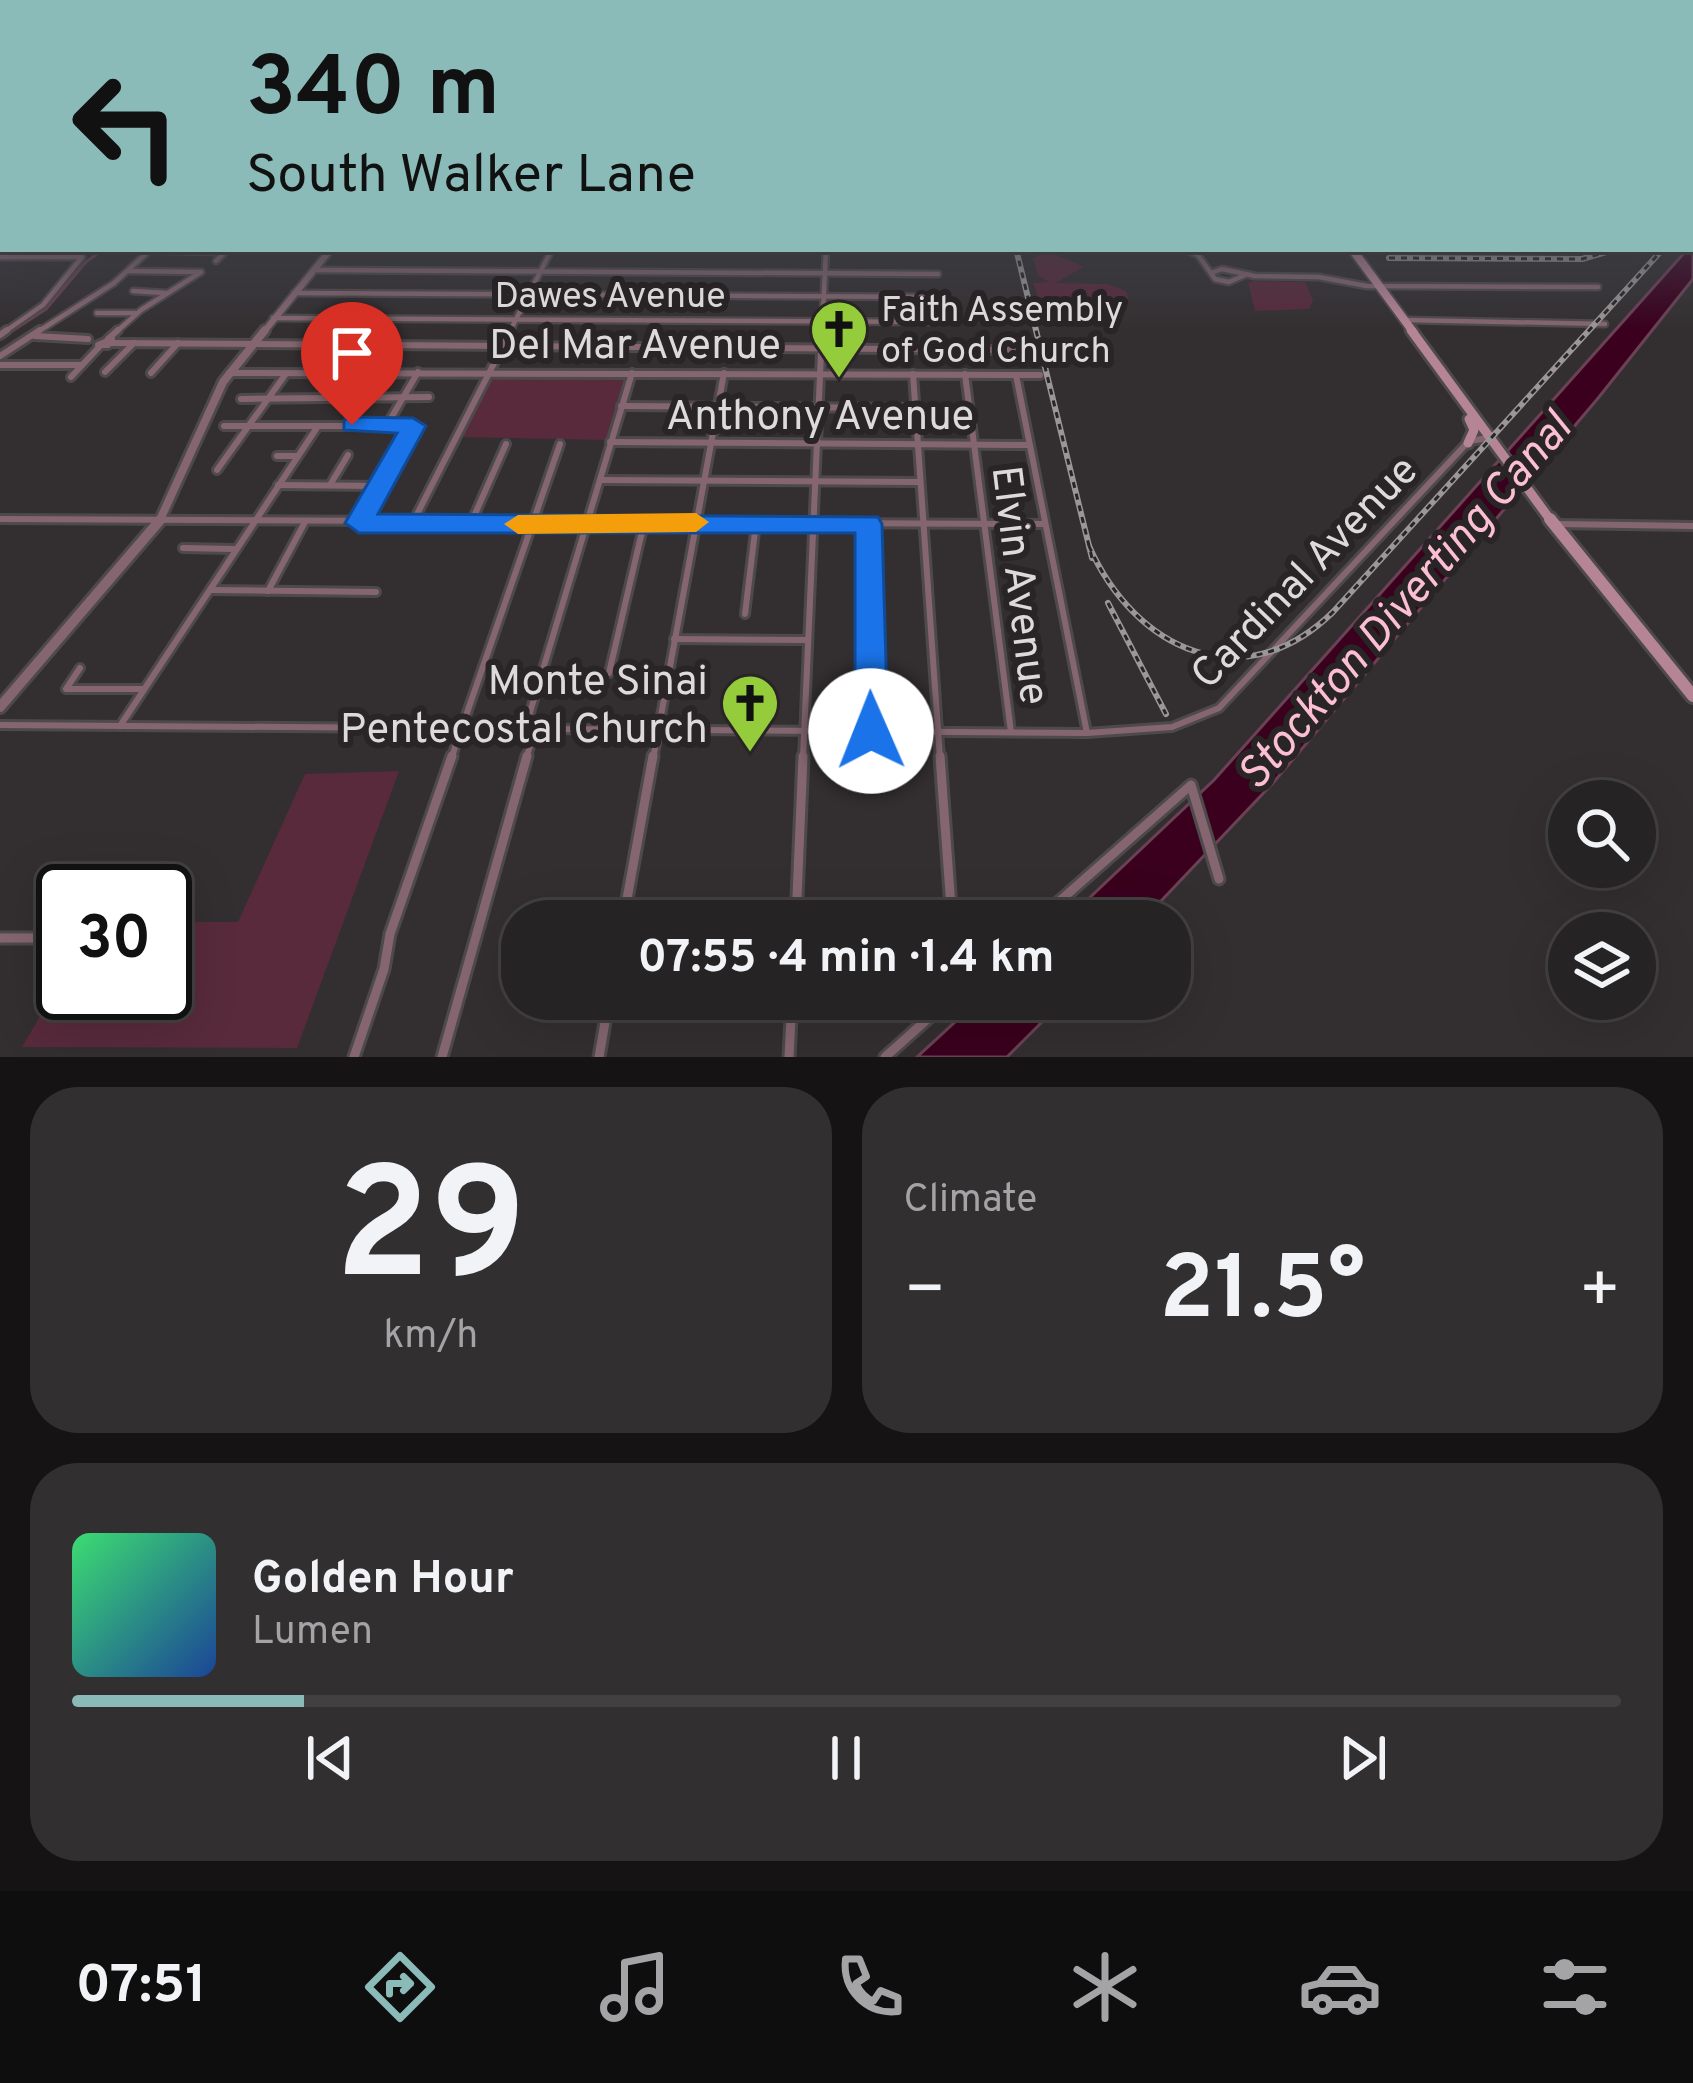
<!DOCTYPE html>
<html lang="en">
<head>
<meta charset="utf-8">
<style>
	:root { --surface:#262324; --page:#322f31; --text:#f1f3f6; --muted:#a4a4a6; --line:#424041; --accent:#8bbbb9 }
	body { margin:0; font-family:Overpass,sans-serif; background:var(--page); color:var(--text); height:100vh; display:flex; flex-direction:column; font-size:45px; white-space:nowrap }
	* { box-sizing:border-box; margin:0 }
	p { font-size:39px; color:var(--muted) }
	.icon { flex:none; width:66px; height:66px; fill:none; stroke:currentColor; stroke-width:2; stroke-linecap:round; stroke-linejoin:round }
	.map { position:relative; height:1057px; overflow:hidden }
	.sheet { display:flex; flex-direction:column; gap:30px; padding:30px; background:#151314; flex:1 }
	.sheet>* { flex:none }
	.hud { position:absolute; left:0px; top:0px; width:1695px; height:252px; box-shadow:0 12px 48px #0002,0 0 0 3px var(--line); background:#8bbbb9; color:#111; overflow:hidden }
	.tools { position:absolute; left:1548px; top:780px; display:grid; gap:24px }
	.tools a { display:grid; place-items:center; width:108px; height:108px; border-radius:50%; background:var(--surface); box-shadow:0 12px 48px #0002,0 0 0 3px var(--line); font-size:60px }
	.speed { position:absolute; left:36px; top:864px; display:flex; gap:24px; font-size:60px; font-weight:700; text-align:center }
	.speed>* { display:grid; place-content:center; width:156px; height:156px; border-radius:50%; background:var(--surface); box-shadow:0 12px 48px #0002,0 0 0 3px var(--line); line-height:1 }
	.speed .limit { border:6px solid #111; border-radius:18px; background:#fff; color:#111 }
	.pin { position:absolute; display:grid; place-items:center; width:102px; height:102px; color:#fff; margin:-123px -51px; border-radius:50% 50% 50% 0; rotate:-45deg; box-shadow:0 0 12px #0007 }
	.pin .icon { rotate:45deg }
	.me { position:absolute; width:132px; margin:-66px; rotate:359deg; stroke-linejoin:round; filter:drop-shadow(0 0 9px #0008) }
	.turn { display:flex; align-items:center; gap:42px; height:252px; padding:0 48px; font-size:54px }
	.turn .icon { width:156px; height:156px; stroke-width:2.5 }
	.turn b { display:block; font-size:84px; line-height:102px }
	.big { font-size:90px; font-weight:700; line-height:1.1 }
	.sheet .widget { flex:1; display:flex; flex-direction:column; justify-content:center; gap:18px; min-width:0; padding:0 42px; border-radius:48px; background:var(--page) }
	.sheet .dial { align-items:center; gap:0 }
	.dial b { font-size:156px; line-height:1 }
	.song { display:flex; align-items:center; gap:36px }
	.cover { width:144px; height:144px; border-radius:18px; background:linear-gradient(135deg,hsl(140 70% 55%),hsl(220 70% 35%)) }
	.played { height:12px; border-radius:6px; background:linear-gradient(90deg,var(--accent) 15%,var(--line) 15%) }
	.keys { display:flex; justify-content:space-around; direction:ltr }
	.heat { display:flex; justify-content:space-between; align-items:center; font-size:66px; direction:ltr }
	.sheet .tiles { flex:1; display:grid; gap:30px; grid-template-columns:1fr 1fr }
	.widget:last-child { grid-column:span 2 }
	.trip { position:absolute; left:501px; top:900px; width:690px; height:120px; border-radius:48px; background:var(--surface); box-shadow:0 12px 48px #0002,0 0 0 3px var(--line); font-weight:700; line-height:120px; text-align:center }
	.tab-bar { display:flex; height:192px; justify-content:space-around; align-items:center; background:#0f0e0e; color:var(--muted) }
	.tab-bar .icon { width:84px; height:84px }
	.tab-bar .selected { color:var(--accent) }
	.tab-bar b { font-size:54px; color:var(--text) }
	.map>svg:first-child { display:block }
	.green { fill:#582a3c }
	.water { fill:#3a001d; stroke:#6b4156; stroke-width:3 }
	.lines { fill:none; stroke-linecap:round; stroke-linejoin:round }
	.stream { stroke:#6b4156; stroke-width:3 }
	.minor-far2-casing { stroke:#4e4a4b; stroke-width:9 }
	.minor-far1-casing { stroke:#4e4a4b; stroke-width:12 }
	.minor-casing { stroke:#4e4a4b; stroke-width:15 }
	.tertiary-far2-casing { stroke:#4e4a4b; stroke-width:10 }
	.tertiary-far1-casing { stroke:#4e4a4b; stroke-width:14 }
	.tertiary-casing { stroke:#4e4a4b; stroke-width:16 }
	.secondary-far2-casing { stroke:#4e4a4b; stroke-width:12 }
	.secondary-far1-casing { stroke:#4e4a4b; stroke-width:15 }
	.secondary-casing { stroke:#4e4a4b; stroke-width:18 }
	.minor-far2 { stroke:#856670; stroke-width:4.5 }
	.minor-far1 { stroke:#856670; stroke-width:6 }
	.minor { stroke:#856670; stroke-width:9 }
	.tertiary-far2 { stroke:#856670; stroke-width:6 }
	.tertiary-far1 { stroke:#856670; stroke-width:8 }
	.tertiary { stroke:#856670; stroke-width:10 }
	.secondary-far2 { stroke:#b58495; stroke-width:8 }
	.secondary-far1 { stroke:#b58495; stroke-width:9 }
	.secondary { stroke:#b58495; stroke-width:12 }
	.rail-casing { stroke:#9b9798; stroke-width:6 }
	.rail { stroke:#292526; stroke-width:3; stroke-dasharray:6; stroke-linecap:butt }
	.route { fill:#1a73e8; stroke:#114b97; stroke-width:3 }
	.slow { fill:#f59e0b }
	.labels { text-anchor:middle; stroke-width:12; stroke-linejoin:round; paint-order:stroke }
	.far-street-label { font-size:36px; fill:#dddadb; stroke:#292526 }
	.far-poi-label { font-size:36px; fill:#dddadb; stroke:#292526; text-anchor:start }
	.street-label { font-size:42px; fill:#dddadb; stroke:#292526 }
	.poi-label { font-size:42px; fill:#dddadb; stroke:#292526; text-anchor:end }
	.water-label { font-size:45px; font-style:italic; fill:#fbbed3; stroke:#292526 }
</style>
</head>
<body>
<div class="map">
<svg width="1693" height="1057" viewBox="0 0 1693 1057">
	<rect width="100%" height="100%" fill="#332f30"/>
	<g class="green">
		<path d="M1046,250L1084,267L1055,283L1107,284L1126,291L1129,299C1111,311 1060,309 1039,300L1033,283L1049,282L1038,276L1033,259Z"/>
		<polygon points="1252,281 1305,282 1313,300 1309,309 1255,311 1248,283"/>
		<polygon points="494,375 628,375 606,440 461,437"/>
		<polygon points="399,771 297,1048 22,1047 63,977 63,993 165,993 165,922 238,922 305,774"/>
	</g>
	<g class="water">
		<polygon points="1693,243 1693,279 1599,397 1273,783 1142,921 1065,921 1214,780"/>
		<polygon points="980,999 1065,999 1007,1057 917,1057"/>
	</g>
	<g class="lines">
		<polyline class="stream" points="0,339 46,309 86,262 104,249"/>
		<defs>
			<g id="minor-far2">
				<polyline points="515,249 1011,249"/>
				<polyline points="1185,249 1198,255 1215,279 1229,282 1245,275"/>
				<polyline points="132,250 225,252"/>
				<polyline points="0,257 79,257"/>
				<polyline points="216,261 228,249"/>
				<polyline points="314,270 938,274"/>
				<polyline points="128,271 201,272"/>
				<polyline points="1211,273 1222,269 1255,276 1319,277 1367,286 1598,287"/>
				<polyline points="133,291 166,293"/>
				<polyline points="294,293 943,297"/>
				<polyline points="97,313 135,313"/>
				<polyline points="273,318 946,322"/>
				<polyline points="1406,320 1605,324"/>
				<polyline points="3,333 43,305 82,257"/>
				<polyline points="36,333 114,283 151,249"/>
				<polyline points="115,333 141,310 201,272"/>
				<polyline points="509,333 552,249"/>
				<polyline points="822,333 826,249"/>
			</g>
			<g id="minor-far1">
				<polyline points="0,335 7,330"/>
				<polyline points="35,336 88,339"/>
				<polyline points="108,339 118,330"/>
				<polygon points="112,339 108,345 98,345"/>
				<polyline points="111,343 1033,350"/>
				<polyline points="0,356 40,330"/>
				<polyline points="0,365 82,365"/>
				<polyline points="105,372 134,343"/>
				<polyline points="151,373 178,343"/>
				<polyline points="229,373 1040,375"/>
				<polyline points="913,374 940,759"/>
				<polyline points="965,374 1011,732"/>
				<polyline points="1016,375 1087,733"/>
				<polyline points="71,377 100,346"/>
				<polyline points="241,399 429,397"/>
				<polyline points="621,406 915,408"/>
				<polyline points="387,425 418,372"/>
				<polyline points="224,426 413,426 359,523"/>
				<polyline points="610,442 1029,445"/>
				<polyline points="277,456 297,456"/>
				<polyline points="217,470 285,375"/>
				<polyline points="600,480 920,482"/>
				<polyline points="278,485 379,486"/>
				<polyline points="330,485 348,455"/>
				<polyline points="0,519 1044,524"/>
				<polyline points="471,523 506,444"/>
				<polyline points="869,523 871,730"/>
				<polyline points="412,524 511,330"/>
				<polyline points="1557,524 1693,526"/>
				<polyline points="183,548 233,549"/>
				<polyline points="211,590 376,592"/>
				<polyline points="268,591 305,522"/>
				<polyline points="745,614 756,523"/>
				<polyline points="674,639 808,640"/>
				<polyline points="80,668 66,689 143,689"/>
				<polyline points="609,673 644,523"/>
				<polyline points="0,725 1087,733 1172,727 1219,708 1469,441 1488,438"/>
				<polyline points="120,726 318,426"/>
				<polyline points="451,759 560,444"/>
				<polyline points="526,759 533,736 528,719 632,373"/>
				<polyline points="653,759 724,373"/>
				<polyline points="803,759 822,330"/>
			</g>
			<g id="minor">
				<polyline points="940,756 952,921"/>
				<polyline points="623,921 653,756"/>
				<polyline points="796,921 803,756"/>
				<polyline points="1037,921 1191,785 1219,879"/>
				<polyline points="0,938 63,938"/>
				<polyline points="354,1057 384,969 390,934 452,756"/>
				<polyline points="442,1057 527,756"/>
				<polyline points="599,1057 609,999"/>
				<polyline points="789,1057 792,999"/>
				<polyline points="885,1057 950,999"/>
			</g>
			<polyline id="tertiary-far2" points="263,333 331,249"/>
			<polyline id="tertiary-far1" points="159,522 223,382 265,330"/>
			<polyline id="tertiary" points="0,707 161,519"/>
			<polyline id="secondary-far2" points="1352,249 1414,333"/>
			<g id="secondary-far1">
				<polyline points="1411,330 1552,522"/>
				<polyline points="1468,443 1474,430 1469,419"/>
			</g>
			<polyline id="secondary" points="1550,519 1693,696"/>
		</defs>
		<use href="#minor-far2" class="minor-far2-casing"/>
		<use href="#minor-far1" class="minor-far1-casing"/>
		<use href="#minor" class="minor-casing"/>
		<use href="#tertiary-far2" class="tertiary-far2-casing"/>
		<use href="#tertiary-far1" class="tertiary-far1-casing"/>
		<use href="#tertiary" class="tertiary-casing"/>
		<use href="#secondary-far2" class="secondary-far2-casing"/>
		<use href="#secondary-far1" class="secondary-far1-casing"/>
		<use href="#secondary" class="secondary-casing"/>
		<use href="#minor-far2" class="minor-far2"/>
		<use href="#minor-far1" class="minor-far1"/>
		<use href="#minor" class="minor"/>
		<use href="#tertiary-far2" class="tertiary-far2"/>
		<use href="#tertiary-far1" class="tertiary-far1"/>
		<use href="#tertiary" class="tertiary"/>
		<use href="#secondary-far2" class="secondary-far2"/>
		<use href="#secondary-far1" class="secondary-far1"/>
		<use href="#secondary" class="secondary"/>
		<defs>
			<g id="rail">
				<polyline points="1016,249 1092,558"/>
				<polyline points="1389,258 1582,259 1617,249"/>
				<path d="M1089,546C1135,650 1243,700 1333,612L1663,249"/>
				<polyline points="1108,603 1166,714"/>
			</g>
		</defs>
		<use href="#rail" class="rail-casing"/>
		<use href="#rail" class="rail"/>
	</g>
	<linearGradient id="sky" x2="0" y2="1"><stop stop-color="#1c1a1a"/><stop offset="0.55" stop-color="#4a4d59"/><stop offset="1" stop-color="#4a4d59" stop-opacity="0"/></linearGradient>
	<rect width="1693" height="330" fill="url(#sky)"/>
	<polygon class="route" points="352,417 413,418 426,426 378,514 878,517 882,524 888,731 883,741 871,745 859,741 855,731 855,533 359,533 345,523 397,433 344,430 344,420"/>
	<polygon class="slow" points="696,513 709,522 696,532 518,534 504,524 518,515"/>
	<defs>
		<symbol id="church-pin" viewBox="-11 -11 22 30"><path d="M0 17L-7.5 6A9.5 9.5 0 1 1 7.5 6Z" fill="#95cc3b" stroke="#292526"/><path d="M-1.2-6h2.4v3.5h3.3v2.4h-3.3V6h-2.4V-.1h-3.3v-2.4h3.3Z" fill="#111"/></symbol>
	</defs>
	<g fill-rule="evenodd">
		<use href="#church-pin" x="806" y="296" width="66" height="90"/>
		<use href="#church-pin" x="717" y="670" width="66" height="90"/>
	</g>
	<g class="labels">
		<g class="far-street-label">
			<text x="610" y="307">Dawes Avenue</text>
		</g>
		<g class="far-poi-label">
			<text x="881" y="321">Faith Assembly<tspan x="881" dy="41">of God Church</tspan></text>
		</g>
		<g class="street-label">
			<text x="635" y="358">Del Mar Avenue</text>
			<text x="820" y="429">Anthony Avenue</text>
			<text transform="translate(1303 571) rotate(-46)" y="15">Cardinal Avenue</text>
			<text transform="translate(1022 585) rotate(83)" y="15">Elvin Avenue</text>
		</g>
		<g class="poi-label">
			<text x="708" y="694">Monte Sinai<tspan x="708" dy="48">Pentecostal Church</tspan></text>
		</g>
		<g class="water-label">
			<text transform="translate(1403 600) rotate(-49)" y="16">Stockton Diverting Canal</text>
		</g>
	</g>
</svg>
<div class="tools">
<a><svg class="icon" aria-label="search" viewBox="0 0 24 24"><circle cx="10" cy="10" r="6"/><path d="M15 15l6 6"/></svg></a>
<a><svg class="icon" aria-label="layers" viewBox="0 0 24 24"><path d="M12 4l9 5-9 5-9-5zM3 14l9 5 9-5"/></svg></a>
</div>
<div class="speed"><div class="limit">30</div></div>
<div class="pin" style="left:352px;top:425px;background:#d93025"><svg class="icon" aria-label="arrive" viewBox="0 0 24 24"><path d="M6 21V4h12l-3 4 3 4H6"/></svg></div>
<svg class="me" style="left:871px;top:731px" viewBox="-20 -20 40 40"><circle r="19" fill="#fff"/><path d="M0-13L10 11 0 6-10 11z" fill="#1a73e8"/></svg>
<div class="trip">07:55 · 4 min · 1.4 km</div>
<div class="hud">
<div class="turn"><svg class="icon" aria-label="left" viewBox="0 0 24 24"><path d="M17 20v-9H6M10 6l-5 5 5 5"/></svg><div><b>340 m</b>South Walker Lane</div></div>
</div>
</div>
<section class="sheet">
<div class="tiles">
<div class="widget dial"><b>29</b><p>km/h</p></div>
<div class="widget"><p>Climate</p>
<div class="heat"><a>−</a><b class="big">21.5°</b><a>+</a></div>
</div>
<div class="widget">
<div class="song"><i class="cover"></i><div><b>Golden Hour</b><p>Lumen</p></div></div>
<div class="played"></div>
<div class="keys"><svg class="icon" aria-label="previous" viewBox="0 0 24 24"><path d="M18 5L8 12l10 7zM5 5v14"/></svg><svg class="icon" aria-label="pause" viewBox="0 0 24 24"><path d="M8 5v14M16 5v14"/></svg><svg class="icon" aria-label="next" viewBox="0 0 24 24"><path d="M6 5l10 7-10 7zM19 5v14"/></svg></div>
</div>
</div>
</section>
<nav class="tab-bar">
<b>07:51</b>
<svg class="icon selected" aria-label="directions" viewBox="0 0 24 24"><path d="M12 3l9 9-9 9-9-9zM9 14v-3h6M13 9l2 2-2 2"/></svg>
<svg class="icon" aria-label="music" viewBox="0 0 24 24"><path d="M9 18V5l10-2v13"/><circle cx="6" cy="18" r="3"/><circle cx="16" cy="16" r="3"/></svg>
<svg class="icon" aria-label="phone" viewBox="0 0 24 24"><path d="M5 4h4l2 5-3 2q2 4 5 5l2-3 5 2v4C11 20 4 13 5 4z"/></svg>
<svg class="icon" aria-label="climate" viewBox="0 0 24 24"><path d="M12 3v18M4 7l16 10M4 17L20 7"/></svg>
<svg class="icon" aria-label="car" viewBox="0 0 24 24"><path d="M5 17H2v-5l4-1 3-4h7l3 4 3 1v5h-3M9 17h6M6 11h13"/><circle cx="7" cy="17" r="2"/><circle cx="17" cy="17" r="2"/></svg>
<svg class="icon" aria-label="filters" viewBox="0 0 24 24"><path d="M4 7h16M4 17h16"/><circle cx="9" cy="7" r="2"/><circle cx="15" cy="17" r="2"/></svg>
</nav>
</body>
</html>
